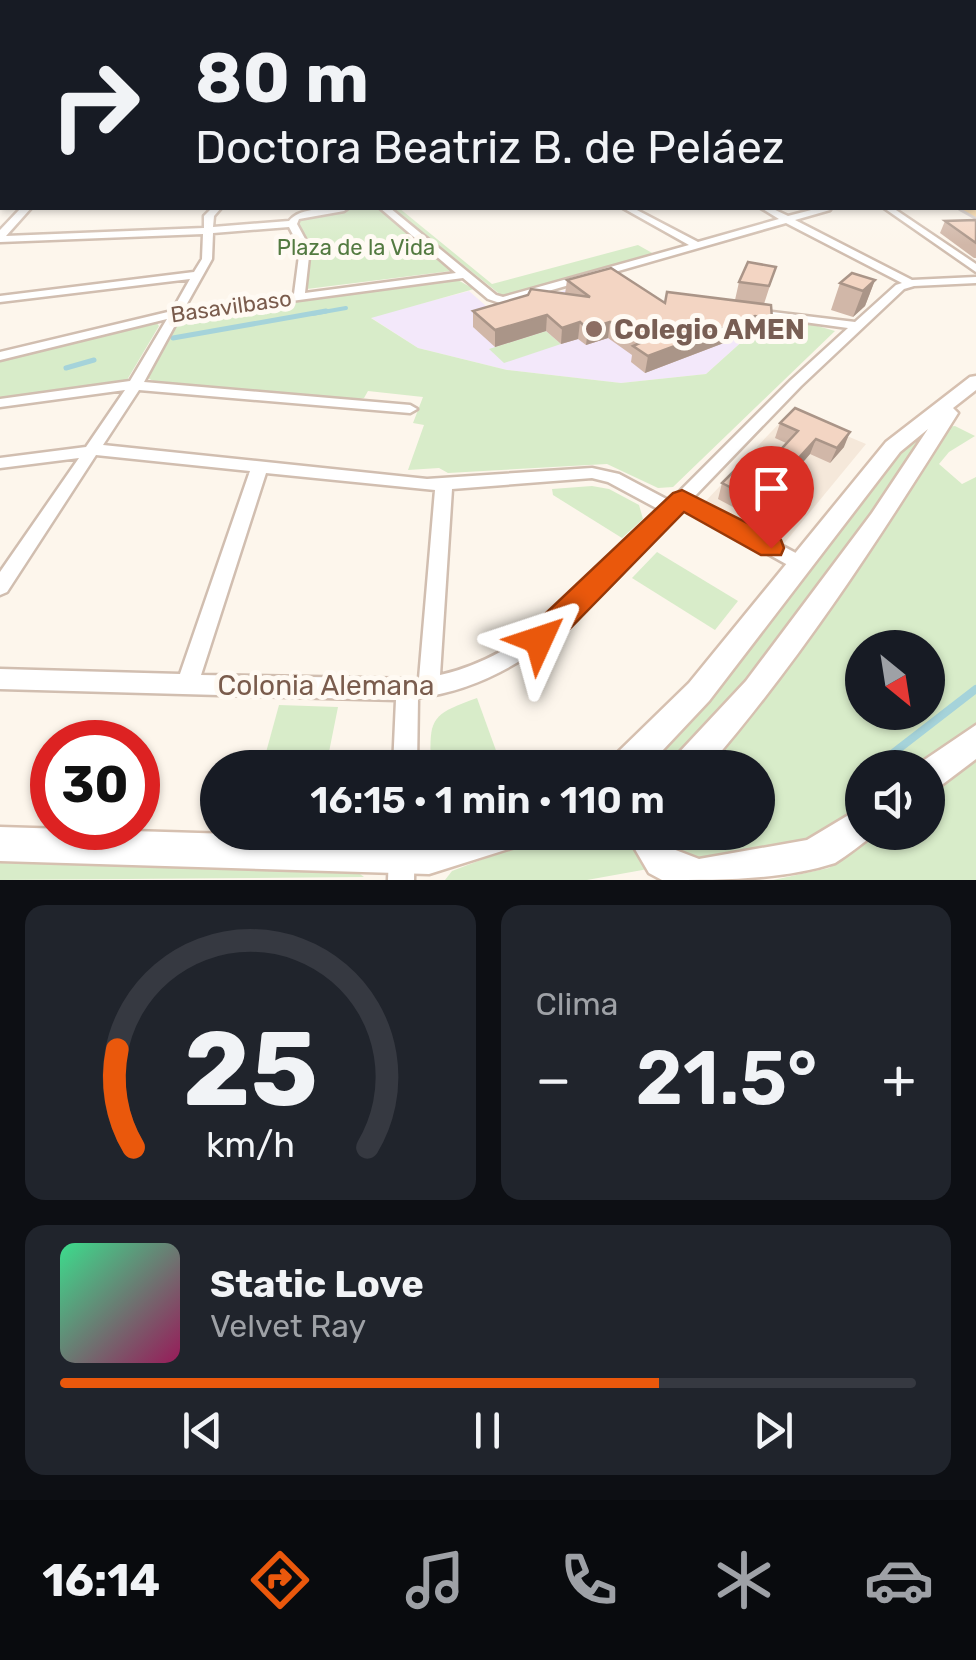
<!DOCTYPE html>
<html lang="es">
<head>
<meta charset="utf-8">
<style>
	:root { --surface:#171b24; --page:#20242c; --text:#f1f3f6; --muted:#9ea1a6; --line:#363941; --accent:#ea580c }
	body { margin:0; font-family:Rubik,sans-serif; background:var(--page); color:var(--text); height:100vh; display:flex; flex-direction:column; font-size:38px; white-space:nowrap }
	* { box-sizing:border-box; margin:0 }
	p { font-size:32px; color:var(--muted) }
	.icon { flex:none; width:55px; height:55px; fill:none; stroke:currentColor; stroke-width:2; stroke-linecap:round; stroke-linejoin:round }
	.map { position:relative; height:880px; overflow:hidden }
	.side { display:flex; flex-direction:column; gap:25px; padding:25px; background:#0d0f14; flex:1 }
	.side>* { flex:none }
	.banner { position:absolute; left:0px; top:0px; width:978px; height:210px; box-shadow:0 2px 8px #0004; background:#171b24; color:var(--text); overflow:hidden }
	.needle { width:65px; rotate:150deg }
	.tools { position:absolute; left:845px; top:630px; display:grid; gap:20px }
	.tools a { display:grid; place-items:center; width:100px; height:100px; border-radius:50%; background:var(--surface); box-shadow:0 2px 8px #0004; font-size:50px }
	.speed { position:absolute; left:30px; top:720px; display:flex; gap:20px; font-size:50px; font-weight:700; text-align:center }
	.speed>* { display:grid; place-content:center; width:130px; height:130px; border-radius:50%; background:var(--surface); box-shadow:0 2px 8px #0004; line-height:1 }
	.speed .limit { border:15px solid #d22; background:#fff; color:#111 }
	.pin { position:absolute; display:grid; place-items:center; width:85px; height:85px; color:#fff; margin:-102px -42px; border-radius:50% 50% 50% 0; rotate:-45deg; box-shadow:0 0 10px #0007 }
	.pin .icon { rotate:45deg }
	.me { position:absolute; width:110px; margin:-55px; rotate:48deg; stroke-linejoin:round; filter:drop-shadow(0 0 8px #0008) }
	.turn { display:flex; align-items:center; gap:35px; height:210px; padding:0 30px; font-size:45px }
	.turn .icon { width:130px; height:130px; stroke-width:2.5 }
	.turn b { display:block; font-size:70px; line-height:85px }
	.big { font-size:75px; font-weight:600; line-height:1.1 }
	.side .widget { flex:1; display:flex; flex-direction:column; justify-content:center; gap:15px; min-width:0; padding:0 35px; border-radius:20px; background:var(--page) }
	.side .dial { align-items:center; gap:0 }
	.dial svg { height:260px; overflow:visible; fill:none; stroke:var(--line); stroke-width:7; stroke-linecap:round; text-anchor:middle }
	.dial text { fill:var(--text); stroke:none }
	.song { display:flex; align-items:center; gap:30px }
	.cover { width:120px; height:120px; border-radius:15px; background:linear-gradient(135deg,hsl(150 70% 55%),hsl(330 70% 35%)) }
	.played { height:10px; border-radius:5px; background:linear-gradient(90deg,var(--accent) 70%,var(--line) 70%) }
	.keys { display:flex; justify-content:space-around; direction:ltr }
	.heat { display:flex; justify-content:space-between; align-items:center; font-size:55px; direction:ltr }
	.side .tiles { flex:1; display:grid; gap:25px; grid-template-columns:1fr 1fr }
	.widget:last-child { grid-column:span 2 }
	.trip { position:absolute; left:200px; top:750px; width:575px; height:100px; border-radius:50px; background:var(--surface); box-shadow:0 2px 8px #0004; font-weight:600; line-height:100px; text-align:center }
	.tab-bar { display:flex; height:160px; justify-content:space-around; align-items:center; background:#090b0e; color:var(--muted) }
	.tab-bar .icon { width:70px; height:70px }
	.tab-bar .selected { color:var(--accent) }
	.tab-bar b { font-size:45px; color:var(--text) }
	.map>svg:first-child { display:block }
	.residential { fill:#f5e8da }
	.education { fill:#f3e8fa }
	.green { fill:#d8ecc9; fill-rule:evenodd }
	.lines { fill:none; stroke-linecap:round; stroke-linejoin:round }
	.stream-far2 { stroke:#a5d3da; stroke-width:4 }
	.stream-far1 { stroke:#a5d3da; stroke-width:5 }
	.stream { stroke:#a5d3da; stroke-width:8 }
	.street-casing { stroke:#d1beb0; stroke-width:5 }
	.secondary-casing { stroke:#d6c0b0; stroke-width:5 }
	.primary-casing { stroke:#dad1cd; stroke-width:6 }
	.street { fill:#fff; fill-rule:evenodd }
	.secondary { fill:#fff; fill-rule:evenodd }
	.primary { fill:#fbd9a5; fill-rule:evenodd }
	.wall { fill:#d1b7a8 }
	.shaded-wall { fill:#aa9588 }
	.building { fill:#f3d5c3; stroke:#aa9588; stroke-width:2.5 }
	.route { fill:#ea580c; stroke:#983908; stroke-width:2.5 }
	.education-dot { fill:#8d6e63; stroke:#fffaf3; stroke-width:4 }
	.labels { text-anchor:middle; stroke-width:10; stroke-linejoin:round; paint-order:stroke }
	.far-park-label { font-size:22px; fill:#537a41; stroke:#fffaf3 }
	.far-street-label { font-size:22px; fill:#7a5c4d; stroke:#fffaf3 }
	.education-label { font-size:28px; font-weight:bold; fill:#785e54; stroke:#fffaf3; text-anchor:start }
	.street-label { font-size:28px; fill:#7a5c4d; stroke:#fffaf3 }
</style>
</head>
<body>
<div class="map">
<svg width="976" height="880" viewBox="0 0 976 880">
	<rect width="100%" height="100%" fill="#fdf6ec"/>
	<polygon class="residential" points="790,412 866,444 782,546 703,504"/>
	<polygon class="education" points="599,280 643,303 807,323 794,335 746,338 706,374 621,383 507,370 418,348 370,317 469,291 493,312"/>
	<g class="green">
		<polygon points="352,208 378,208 451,271 307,289 310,248 295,221"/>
		<polygon points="392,208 399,208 492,284 638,245 654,254 502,296"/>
		<polygon points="456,279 474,289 371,318 418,348 507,370 621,383 706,374 746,338 794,335 807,323 835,331 673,487 658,488 607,464 448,473 439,468 408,470 424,425 413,423 423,397 368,391 364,398 355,400 155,382 146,377 179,318 184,316"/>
		<polygon points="148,322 156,322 159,326 127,380 0,399 0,359"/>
		<polygon points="546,331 561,344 504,363 489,349"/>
		<path d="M955,426L975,436L949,452L939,464L962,484L976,477V724L915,767L862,768V805L806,841L686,862L652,833L758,832V768L699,767L947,427ZM862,648H928V712H862Z"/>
		<path d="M917,437L922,439C850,558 766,665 674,767L644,768L725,679L899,454Z"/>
		<polygon points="592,486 609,489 639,505 643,519 622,538 553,495 552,489"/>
		<polygon points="657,552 738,601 715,630 632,578"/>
		<path d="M477,698L502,767H431C429,718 430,715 477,698Z"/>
		<polygon points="279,705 338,707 326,767 262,767"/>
		<polygon points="976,760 976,880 773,880 829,868 878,833 928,832 928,796"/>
		<polygon points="551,833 630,833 648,869 587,880 445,880 452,871"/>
		<polygon points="0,861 356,871 364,877 0,880"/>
	</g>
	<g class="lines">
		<polyline class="stream-far2" points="312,314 346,308"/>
		<g class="stream-far1">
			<polyline points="173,338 326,311"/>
			<polyline points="66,368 94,360"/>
		</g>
		<polyline class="stream" points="879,764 976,689"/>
		<defs>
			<g id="street">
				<rect x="975" y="121" width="1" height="4"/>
				<rect x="0" y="129" width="2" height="4"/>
				<rect x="975" y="133" width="1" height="4"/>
				<rect x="975" y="153" width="1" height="4"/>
				<path d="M21,208H31L6,236L204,228V216L212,208H221L214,216L213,227L289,221C300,207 330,208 348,208L344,211L299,219L297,224L310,248L305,293L456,273L380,208H390L496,295L503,297L689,245L623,208H633L698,242L779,219L761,208H771L788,216L819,208H831L830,210L795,220L912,280L976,277V283L914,286L904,289L801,386L693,498L807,559L810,564L807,569L801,571L795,569L684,507C606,589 536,682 418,698L417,768H393L396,700L0,689V669L180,674L250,471L96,455L7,592L0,595V572L79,458L0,468V458L86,447L125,390L0,407V399L130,381L167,319L0,360V352L172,311L190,279L0,302V296L194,272L202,259L203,234L0,242V230ZM786,223L902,283L896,285L855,322L748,309L746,311L752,315L848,328L791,380L670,501L619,474L592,468L427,479L103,445L139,390L410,413L417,409L410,405L144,382L180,316L463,278L488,299L503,304ZM289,227L300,248L294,294L184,309L212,259L213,233ZM266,473L435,490L419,679L201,675ZM592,478L608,482L660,510L554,615C519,643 484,665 440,675L452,489Z"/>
				<polygon points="884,208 893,208 976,264 976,272"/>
				<polygon points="390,832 415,832 414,880 388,880"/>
			</g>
			<g id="secondary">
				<path d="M976,376V390L953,408L958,413C881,536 802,658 707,768H671L675,757L746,681L872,513L928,429L900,452L709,701L646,768H609L613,757L689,683L886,442L970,377Z"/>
				<polygon points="976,725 976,759 939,787 928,791 928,768 916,768 917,765"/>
				<path d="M862,807V832L874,835C861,844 848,855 835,863C783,880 718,880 662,880L649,873L625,832H661L673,849L699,859L807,840Z"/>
				<polygon points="0,827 429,840 454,832 528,832 524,844 429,874 0,861"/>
			</g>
			<polygon id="primary" points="976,207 976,217 960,208 975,207"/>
		</defs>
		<use href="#street" class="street-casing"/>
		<use href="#secondary" class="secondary-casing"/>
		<use href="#primary" class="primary-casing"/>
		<use href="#street" class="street"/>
		<use href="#secondary" class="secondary"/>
		<use href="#primary" class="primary"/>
	</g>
	<g class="wall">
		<polygon points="976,220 976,258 974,258 940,233 945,221"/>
		<polygon points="776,267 764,304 772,319 767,335 750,333 645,373 631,362 632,355 608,338 586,345 578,339 561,344 546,331 495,347 473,327 473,311 565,294 567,280 665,303 735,300 739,282"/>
		<polygon points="875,280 865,306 853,317 831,310 840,283"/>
		<polygon points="780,423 844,447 830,463 810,454 782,486 793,510 776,530 718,499 722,483 758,474 786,443 775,438"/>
	</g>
	<g class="shaded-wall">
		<polygon points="875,280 865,306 853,317 863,291"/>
		<polygon points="547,315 546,331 495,347 495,330"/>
		<polygon points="755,316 750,333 645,373 648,356"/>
		<polygon points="580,322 578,339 561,344 562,328"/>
		<polygon points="610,322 608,338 586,345 588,329"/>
		<polygon points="850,432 844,447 830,463 837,448"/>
		<polygon points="816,439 810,454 771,499 776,483"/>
		<polygon points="799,494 793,510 776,530 782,514"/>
	</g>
	<g class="building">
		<rect x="0" y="141" width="2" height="46"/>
		<polygon points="976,220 976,243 945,221"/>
		<polygon points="748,262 776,267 769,286 739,282"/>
		<polygon points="611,268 665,303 667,292 771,305 772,319 755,316 648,356 633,346 640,343 610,322 588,329 580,322 562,328 547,315 495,330 473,311 528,295 531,289 590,297 567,280"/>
		<polygon points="852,273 875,280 863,291 840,283"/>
		<polygon points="795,408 850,432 837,448 816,439 776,483 799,494 782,514 722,483 740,465 758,474 798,431 780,423"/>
	</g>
	<linearGradient id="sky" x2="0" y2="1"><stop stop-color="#97c7e8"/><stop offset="0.49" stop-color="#fefbf6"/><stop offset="1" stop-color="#fefbf6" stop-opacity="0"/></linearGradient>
	<rect width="976" height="245" fill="url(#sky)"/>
	<polygon class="route" points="682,490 781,540 784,548 781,555 761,555 684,512 550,649 539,653 528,649 524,640 528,630 673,493"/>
	<circle class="education-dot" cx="594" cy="329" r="10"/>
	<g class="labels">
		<g class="far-park-label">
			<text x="356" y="255">Plaza de la Vida</text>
		</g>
		<g class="far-street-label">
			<text transform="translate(231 306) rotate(-8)" y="8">Basavilbaso</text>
		</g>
		<g class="education-label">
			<text x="614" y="339">Colegio AMEN</text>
		</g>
		<g class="street-label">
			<text x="326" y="695">Colonia Alemana</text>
		</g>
	</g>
</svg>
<div class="tools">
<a><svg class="needle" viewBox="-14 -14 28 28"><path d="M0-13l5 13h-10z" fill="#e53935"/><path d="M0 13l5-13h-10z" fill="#9ea1a6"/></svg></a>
<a><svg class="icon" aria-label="sound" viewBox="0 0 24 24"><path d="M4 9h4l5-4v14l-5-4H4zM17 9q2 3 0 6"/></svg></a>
</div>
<div class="speed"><div class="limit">30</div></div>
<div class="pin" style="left:771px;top:548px;background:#d93025"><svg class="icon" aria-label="arrive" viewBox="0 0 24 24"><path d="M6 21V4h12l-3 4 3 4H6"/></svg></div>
<svg class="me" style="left:539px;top:640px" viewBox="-20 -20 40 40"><path d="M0-17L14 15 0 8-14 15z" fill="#ea580c" stroke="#fff" stroke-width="4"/></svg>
<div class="trip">16:15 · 1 min · 110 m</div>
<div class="banner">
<div class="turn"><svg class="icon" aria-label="right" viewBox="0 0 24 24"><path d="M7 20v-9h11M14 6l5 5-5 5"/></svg><div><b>80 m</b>Doctora Beatriz B. de Peláez</div></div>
</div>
</div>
<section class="side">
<div class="tiles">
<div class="widget dial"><svg viewBox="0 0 100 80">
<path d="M14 69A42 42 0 1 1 86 69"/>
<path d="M14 69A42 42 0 0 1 9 39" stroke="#ea580c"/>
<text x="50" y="56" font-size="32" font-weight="700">25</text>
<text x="50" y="72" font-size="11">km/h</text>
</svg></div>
<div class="widget"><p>Clima</p>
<div class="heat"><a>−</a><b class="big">21.5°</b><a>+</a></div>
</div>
<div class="widget">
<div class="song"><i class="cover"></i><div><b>Static Love</b><p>Velvet Ray</p></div></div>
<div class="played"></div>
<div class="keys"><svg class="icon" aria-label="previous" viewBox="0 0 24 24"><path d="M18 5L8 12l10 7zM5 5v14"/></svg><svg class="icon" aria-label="pause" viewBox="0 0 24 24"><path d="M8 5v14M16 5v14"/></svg><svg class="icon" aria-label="next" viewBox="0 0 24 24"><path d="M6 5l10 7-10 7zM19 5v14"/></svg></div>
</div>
</div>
</section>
<nav class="tab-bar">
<b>16:14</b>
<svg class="icon selected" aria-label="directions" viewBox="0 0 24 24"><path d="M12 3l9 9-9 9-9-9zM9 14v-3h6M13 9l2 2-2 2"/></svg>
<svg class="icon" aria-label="music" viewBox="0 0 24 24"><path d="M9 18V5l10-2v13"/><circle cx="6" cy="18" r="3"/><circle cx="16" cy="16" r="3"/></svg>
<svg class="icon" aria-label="phone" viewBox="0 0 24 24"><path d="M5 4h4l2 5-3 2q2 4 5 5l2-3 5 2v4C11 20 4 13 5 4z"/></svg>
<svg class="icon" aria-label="climate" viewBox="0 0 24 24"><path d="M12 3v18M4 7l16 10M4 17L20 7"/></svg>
<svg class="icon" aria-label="car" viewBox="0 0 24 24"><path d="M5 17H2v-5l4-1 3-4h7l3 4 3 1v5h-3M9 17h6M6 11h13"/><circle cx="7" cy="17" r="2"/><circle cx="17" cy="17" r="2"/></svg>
</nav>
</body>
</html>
